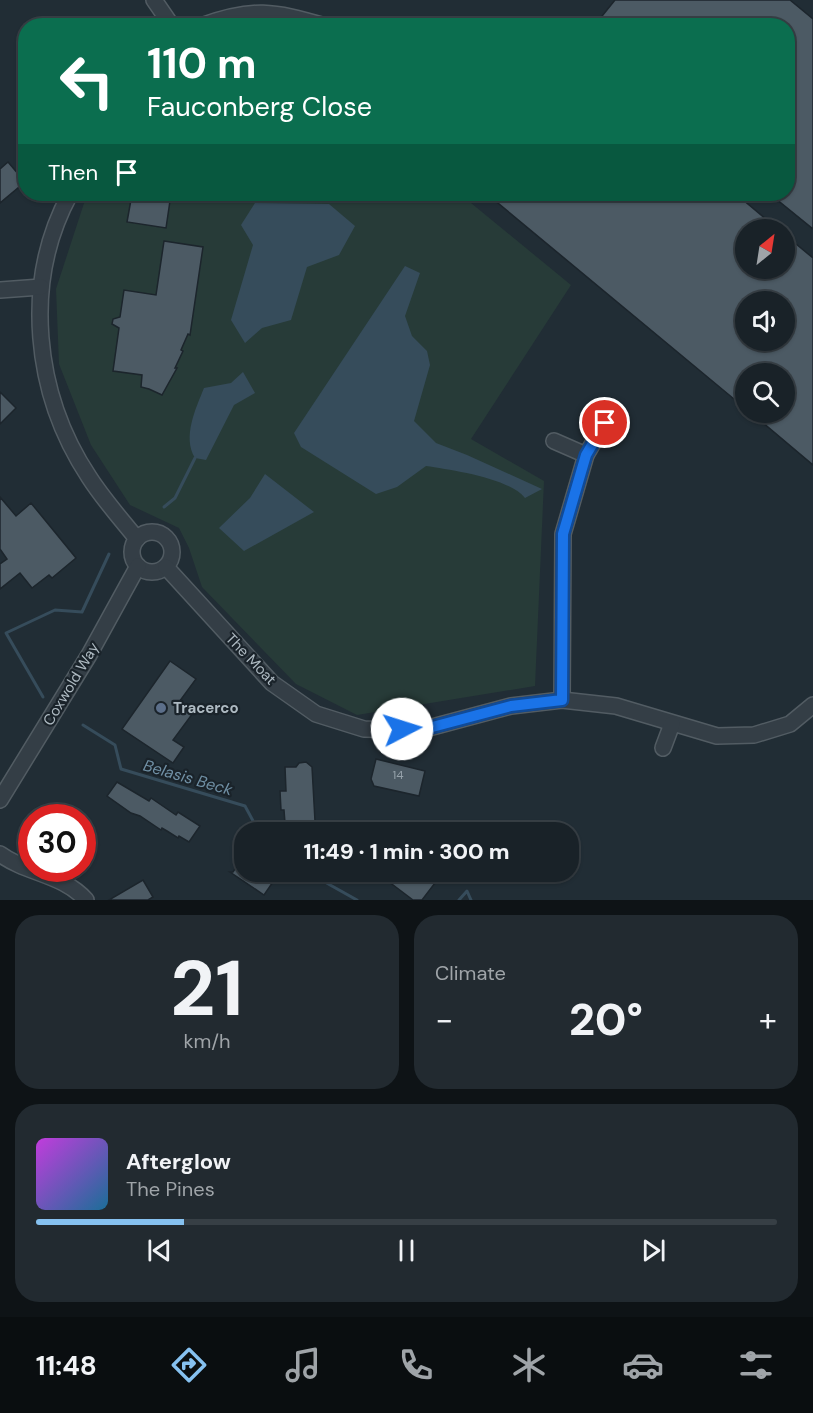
<!DOCTYPE html>
<html lang="en">
<head>
<meta charset="utf-8">
<style>
	:root { --surface:#192228; --page:#222a30; --text:#f1f3f6; --muted:#9fa4a8; --line:#373f45; --accent:#86c1f0 }
	body { margin:0; font-family:"DM Sans",sans-serif; background:var(--page); color:var(--text); height:100vh; display:flex; flex-direction:column; font-size:22px; white-space:nowrap }
	* { box-sizing:border-box; margin:0 }
	p { font-size:20px; color:var(--muted) }
	.icon { flex:none; width:33px; height:33px; fill:none; stroke:currentColor; stroke-width:2; stroke-linecap:round; stroke-linejoin:round }
	.map { position:relative; height:900px; overflow:hidden }
	.details { display:flex; flex-direction:column; gap:15px; padding:15px; background:#0e1316; flex:1 }
	.details>* { flex:none }
	.top-card { position:absolute; left:18px; top:18px; width:777px; height:183px; border-radius:24px; box-shadow:0 2px 4px #0004,0 0 0 2px var(--line); background:#0b6e4f; color:#fff; overflow:hidden }
	.needle { width:39px; rotate:30deg }
	.tools { position:absolute; left:735px; top:219px; display:grid; gap:12px }
	.tools a { display:grid; place-items:center; width:60px; height:60px; border-radius:50%; background:var(--surface); box-shadow:0 2px 4px #0004,0 0 0 2px var(--line); font-size:30px }
	.speed { position:absolute; left:18px; top:804px; display:flex; gap:12px; font-size:30px; font-weight:700; text-align:center }
	.speed>* { display:grid; place-content:center; width:78px; height:78px; border-radius:50%; background:var(--surface); box-shadow:0 2px 4px #0004,0 0 0 2px var(--line); line-height:1 }
	.speed .limit { border:9px solid #d22; background:#fff; color:#111 }
	.pin { position:absolute; display:grid; place-items:center; width:51px; height:51px; color:#fff; margin:-26px; border:3px solid #fff; border-radius:50%; box-shadow:0 2px 6px #0007 }
	.me { position:absolute; width:66px; margin:-33px; rotate:85deg; stroke-linejoin:round; filter:drop-shadow(0 0 4px #0008) }
	.turn { display:flex; align-items:center; gap:21px; height:126px; padding:0 30px; font-size:27px }
	.turn .icon { width:78px; height:78px; stroke-width:2.5 }
	.turn b { display:block; font-size:42px; line-height:51px }
	.then { display:flex; align-items:center; height:57px; padding:0 30px; background:#0003; gap:12px; font-size:22px }
	.big { font-size:45px; font-weight:800; line-height:1.1 }
	.details .tile { flex:1; display:flex; flex-direction:column; justify-content:center; gap:9px; min-width:0; padding:0 21px; border-radius:24px; background:var(--page) }
	.details .dial { align-items:center; gap:0 }
	.dial b { font-size:78px; line-height:1 }
	.song { display:flex; align-items:center; gap:18px }
	.cover { width:72px; height:72px; border-radius:9px; background:linear-gradient(135deg,hsl(290 70% 55%),hsl(200 70% 35%)) }
	.played { height:6px; border-radius:3px; background:linear-gradient(90deg,var(--accent) 20%,var(--line) 20%) }
	.keys { display:flex; justify-content:space-around; direction:ltr }
	.heat { display:flex; justify-content:space-between; align-items:center; font-size:33px; direction:ltr }
	.details .tiles { flex:1; display:grid; gap:15px; grid-template-columns:1fr 1fr }
	.tile:last-child { grid-column:span 2 }
	.trip { position:absolute; left:234px; top:822px; width:345px; height:60px; border-radius:24px; background:var(--surface); box-shadow:0 2px 4px #0004,0 0 0 2px var(--line); font-weight:800; line-height:60px; text-align:center }
	.tabs { display:flex; height:96px; justify-content:space-around; align-items:center; background:#0a0e10; color:var(--muted) }
	.tabs .icon { width:42px; height:42px }
	.tabs .on { color:var(--accent) }
	.tabs b { font-size:27px; color:var(--text) }
	.map>svg:first-child { display:block }
	.green { fill:#273b38 }
	.water { fill:#364c5b }
	.lines { fill:none; stroke-linecap:round; stroke-linejoin:round }
	.stream { stroke:#364c5b; stroke-width:3 }
	.building { fill:#4c5a64; stroke:#1c252c; stroke-width:1.5; fill-rule:evenodd }
	.minor-casing { stroke:#525c63; stroke-width:18 }
	.minor { stroke:#343e46; stroke-width:15 }
	.route-casing { stroke:#114b97; stroke-width:15 }
	.route { stroke:#1a73e8; stroke-width:10 }
	.service-dot { fill:#5c6f8a; stroke:#1a232a; stroke-width:2 }
	.labels { text-anchor:middle; stroke-width:4.5; stroke-linejoin:round; paint-order:stroke }
	.number-label { font-size:12px; fill:#96a2aa }
	.street-label { font-size:15px; fill:#aebac2; stroke:#1a232a }
	.poi-label { font-size:15px; font-weight:bold; fill:#aebac2; stroke:#1a232a; text-anchor:start }
	.water-label { font-size:16px; font-style:italic; fill:#7090a5; stroke:#1a232a }
</style>
</head>
<body>
<div class="map">
<svg width="813" height="900" viewBox="0 0 813 900">
	<rect width="100%" height="100%" fill="#212d35"/>
	<polygon class="green" points="87,194 460,194 571,285 471,439 544,481 535,686 357,715 296,684 202,587 189,548 179,528 130,505 91,445 59,364 56,289"/>
	<g class="water">
		<polygon points="255,203 329,204 355,226 339,255 307,267 291,320 262,328 245,343 231,320 253,245 241,225"/>
		<path d="M405,266L420,273L405,316L412,336L427,351L430,365L414,421L436,443L467,455L542,489L525,498C509,478 452,470 426,466L397,487L376,494L301,447L294,433Z"/>
		<path d="M243,372L255,393L234,405L206,460L195,458C182,437 196,408 204,388L231,383Z"/>
		<polygon points="265,474 314,512 244,551 219,528 250,498"/>
	</g>
	<g class="lines">
		<g class="stream">
			<polyline points="164,507 175,498 195,458"/>
			<polyline points="43,697 6,633 55,610 82,612 109,554"/>
			<polyline points="83,725 115,745 121,769 245,806 259,832"/>
			<polyline points="307,872 357,900"/>
			<polyline points="459,900 467,891 471,900"/>
		</g>
	</g>
	<g class="building">
		<polygon points="615,0 790,0 813,19 813,229 770,194 788,194 788,26 594,26"/>
		<polygon points="8,162 25,182 0,203 0,169"/>
		<polygon points="132,194 171,194 166,228 127,222"/>
		<path d="M487,194H736L779,230H746V268H784V234L813,258V465L750,412H784V374H746V409ZM746,302H784V340H746Z"/>
		<polygon points="164,241 203,247 190,335 188,334 181,350 183,351 175,368 177,368 162,395 149,389 141,387 142,375 113,371 119,328 112,324 113,319 120,317 124,290 156,295"/>
		<polygon points="0,392 16,408 0,424"/>
		<polygon points="0,497 16,516 31,503 76,558 52,578 49,575 32,588 20,573 0,589 0,564 7,559 0,549"/>
		<polygon points="170,661 196,679 179,702 193,713 173,740 184,747 173,763 122,729"/>
		<polygon points="376,759 425,771 419,796 374,786 371,779"/>
		<polygon points="306,762 312,767 315,821 285,823 284,810 281,810 280,791 286,791 285,767 296,767 299,763"/>
		<polygon points="117,782 149,801 151,798 176,815 178,812 200,826 189,842 179,836 178,838 167,831 162,828 161,830 140,816 131,813 107,796"/>
		<polygon points="244,855 244,872 264,872 275,879 264,895 230,872 233,872"/>
		<polygon points="376,872 419,872 435,883 422,900 413,900"/>
		<polygon points="143,880 153,897 148,900 109,900"/>
	</g>
	<g class="lines">
		<defs>
			<g id="minor">
				<polyline points="154,0 172,26"/>
				<path d="M201,26C253,7 273,11 325,26"/>
				<path d="M70,194C22,282 34,394 89,477C103,499 121,519 137,539"/>
				<polyline points="0,290 41,287"/>
				<polyline points="554,441 586,455"/>
				<circle cx="152" cy="552" r="20"/>
				<polyline points="166,567 272,683 316,714 364,729 421,730 511,706 562,700 616,706 717,736 754,735 790,724 813,705"/>
				<polyline points="562,700 563,534 586,455 605,423"/>
				<polyline points="663,748 672,724"/>
				<polyline points="0,800 89,655 138,566"/>
				<path d="M0,854C27,874 63,874 86,900"/>
			</g>
		</defs>
		<use href="#minor" class="minor-casing"/>
		<use href="#minor" class="minor"/>
	</g>
	<g class="lines">
		<defs>
			<polyline id="route" points="402,729 421,730 511,706 562,700 563,534 586,455 605,423"/>
		</defs>
		<use href="#route" class="route-casing"/>
		<use href="#route" class="route"/>
	</g>
	<circle class="service-dot" cx="161" cy="708" r="6"/>
	<g class="labels">
		<g class="number-label">
			<text x="398" y="779">14</text>
		</g>
		<g class="street-label">
			<text transform="translate(251 659) rotate(46)" y="5">The Moat</text>
			<text transform="translate(71 684) rotate(-59)" y="5">Coxwold Way</text>
		</g>
		<g class="poi-label">
			<text x="173" y="713">Tracerco</text>
		</g>
		<g class="water-label">
			<text transform="translate(188 777) rotate(16)" y="6">Belasis Beck</text>
		</g>
	</g>
</svg>
<div class="tools">
<a><svg class="needle" viewBox="-14 -14 28 28"><path d="M0-13l5 13h-10z" fill="#e53935"/><path d="M0 13l5-13h-10z" fill="#9fa4a8"/></svg></a>
<a><svg class="icon" aria-label="sound" viewBox="0 0 24 24"><path d="M4 9h4l5-4v14l-5-4H4zM17 9q2 3 0 6"/></svg></a>
<a><svg class="icon" aria-label="search" viewBox="0 0 24 24"><circle cx="10" cy="10" r="6"/><path d="M15 15l6 6"/></svg></a>
</div>
<div class="speed"><div class="limit">30</div></div>
<div class="pin" style="left:605px;top:423px;background:#d93025"><svg class="icon" aria-label="arrive" viewBox="0 0 24 24"><path d="M6 21V4h12l-3 4 3 4H6"/></svg></div>
<svg class="me" style="left:402px;top:729px" viewBox="-20 -20 40 40"><circle r="19" fill="#fff"/><path d="M0-13L10 11 0 6-10 11z" fill="#1a73e8"/></svg>
<div class="trip">11:49 · 1 min · 300 m</div>
<div class="top-card">
<div class="turn"><svg class="icon" aria-label="left" viewBox="0 0 24 24"><path d="M17 20v-9H6M10 6l-5 5 5 5"/></svg><div><b>110 m</b>Fauconberg Close</div></div>
<div class="then">Then<svg class="icon" aria-label="arrive" viewBox="0 0 24 24"><path d="M6 21V4h12l-3 4 3 4H6"/></svg></div>
</div>
</div>
<section class="details">
<div class="tiles">
<div class="tile dial"><b>21</b><p>km/h</p></div>
<div class="tile"><p>Climate</p>
<div class="heat"><a>−</a><b class="big">20°</b><a>+</a></div>
</div>
<div class="tile">
<div class="song"><i class="cover"></i><div><b>Afterglow</b><p>The Pines</p></div></div>
<div class="played"></div>
<div class="keys"><svg class="icon" aria-label="previous" viewBox="0 0 24 24"><path d="M18 5L8 12l10 7zM5 5v14"/></svg><svg class="icon" aria-label="pause" viewBox="0 0 24 24"><path d="M8 5v14M16 5v14"/></svg><svg class="icon" aria-label="next" viewBox="0 0 24 24"><path d="M6 5l10 7-10 7zM19 5v14"/></svg></div>
</div>
</div>
</section>
<nav class="tabs">
<b>11:48</b>
<svg class="icon on" aria-label="directions" viewBox="0 0 24 24"><path d="M12 3l9 9-9 9-9-9zM9 14v-3h6M13 9l2 2-2 2"/></svg>
<svg class="icon" aria-label="music" viewBox="0 0 24 24"><path d="M9 18V5l10-2v13"/><circle cx="6" cy="18" r="3"/><circle cx="16" cy="16" r="3"/></svg>
<svg class="icon" aria-label="phone" viewBox="0 0 24 24"><path d="M5 4h4l2 5-3 2q2 4 5 5l2-3 5 2v4C11 20 4 13 5 4z"/></svg>
<svg class="icon" aria-label="climate" viewBox="0 0 24 24"><path d="M12 3v18M4 7l16 10M4 17L20 7"/></svg>
<svg class="icon" aria-label="car" viewBox="0 0 24 24"><path d="M5 17H2v-5l4-1 3-4h7l3 4 3 1v5h-3M9 17h6M6 11h13"/><circle cx="7" cy="17" r="2"/><circle cx="17" cy="17" r="2"/></svg>
<svg class="icon" aria-label="filters" viewBox="0 0 24 24"><path d="M4 7h16M4 17h16"/><circle cx="9" cy="7" r="2"/><circle cx="15" cy="17" r="2"/></svg>
</nav>
</body>
</html>
